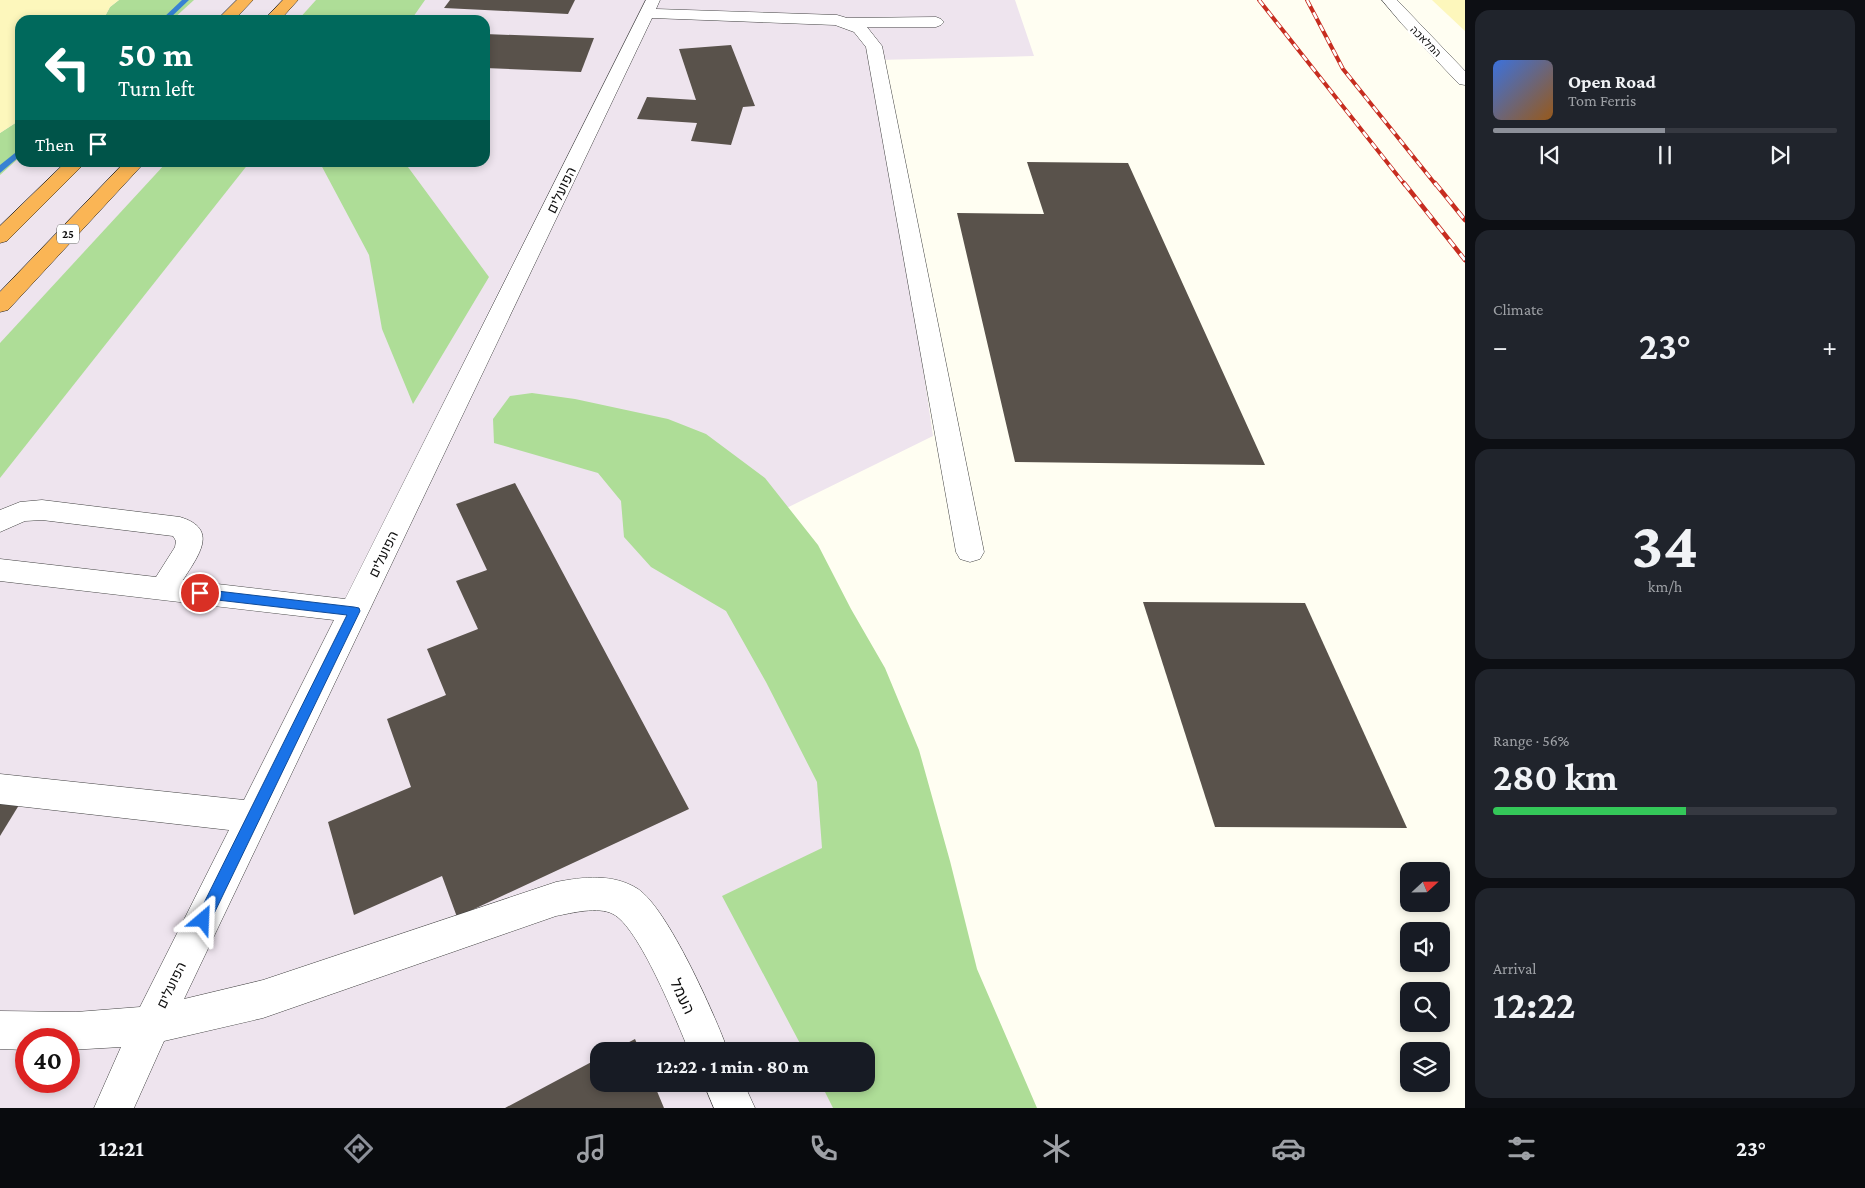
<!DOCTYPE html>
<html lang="en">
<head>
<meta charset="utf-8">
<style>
	:root { --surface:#171b24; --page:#20242c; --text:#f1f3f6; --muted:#9ea1a6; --line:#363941; --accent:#8c9099 }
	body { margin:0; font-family:"Crimson Pro",Heebo,serif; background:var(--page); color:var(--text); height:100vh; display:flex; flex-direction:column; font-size:19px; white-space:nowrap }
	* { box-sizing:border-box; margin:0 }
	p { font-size:16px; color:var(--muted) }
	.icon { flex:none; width:28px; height:28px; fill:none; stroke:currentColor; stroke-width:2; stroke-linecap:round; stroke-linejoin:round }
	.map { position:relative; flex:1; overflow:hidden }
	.drawer { display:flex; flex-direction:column; gap:10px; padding:10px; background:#0d0f14; width:400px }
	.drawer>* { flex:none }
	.top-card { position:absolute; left:15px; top:15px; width:475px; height:152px; border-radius:15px; box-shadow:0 2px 8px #0003; background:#00695c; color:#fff; overflow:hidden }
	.needle { width:32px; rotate:68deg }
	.controls { position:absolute; left:1400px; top:862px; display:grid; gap:10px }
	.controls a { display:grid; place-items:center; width:50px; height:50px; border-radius:10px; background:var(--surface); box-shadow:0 2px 8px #0003; font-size:25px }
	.speed { position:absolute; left:15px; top:1028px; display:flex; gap:10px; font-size:25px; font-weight:700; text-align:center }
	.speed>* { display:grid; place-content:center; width:65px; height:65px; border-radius:50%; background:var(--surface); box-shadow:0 2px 8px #0003; line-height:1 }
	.speed .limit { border:8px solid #d22; background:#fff; color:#111 }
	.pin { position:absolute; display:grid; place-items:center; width:42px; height:42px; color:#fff; margin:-21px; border:2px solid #fff; border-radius:50%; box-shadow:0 1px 5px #0007 }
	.me { position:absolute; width:55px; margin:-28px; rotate:26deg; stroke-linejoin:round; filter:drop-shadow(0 0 4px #0008) }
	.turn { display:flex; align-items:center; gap:18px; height:105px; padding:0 20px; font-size:22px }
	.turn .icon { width:65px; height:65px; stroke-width:2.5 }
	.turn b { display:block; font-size:35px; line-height:42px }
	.then { display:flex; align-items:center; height:48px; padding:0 20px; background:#0003; gap:10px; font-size:19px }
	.big { font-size:38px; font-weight:700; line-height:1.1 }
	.drawer .card { flex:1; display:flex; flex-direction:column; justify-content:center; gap:8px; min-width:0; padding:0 18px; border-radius:15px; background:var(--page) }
	.drawer .dial { align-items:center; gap:0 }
	.dial b { font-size:65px; line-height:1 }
	.song { display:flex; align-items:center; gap:15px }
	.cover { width:60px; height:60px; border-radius:8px; background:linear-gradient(135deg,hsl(220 70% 55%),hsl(30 70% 35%)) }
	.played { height:5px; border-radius:2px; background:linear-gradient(90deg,var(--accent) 50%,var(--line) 50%) }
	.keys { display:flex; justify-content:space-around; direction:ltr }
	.heat { display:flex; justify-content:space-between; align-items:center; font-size:28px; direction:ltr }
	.charge { height:8px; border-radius:4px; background:linear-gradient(90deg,#34c759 56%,var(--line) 0) }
	.trip { position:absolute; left:590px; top:1042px; width:285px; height:50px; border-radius:15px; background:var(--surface); box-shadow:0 2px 8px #0003; font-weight:700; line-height:50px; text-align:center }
	.menu { display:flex; height:80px; justify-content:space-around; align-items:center; background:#090b0e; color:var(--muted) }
	.menu .icon { width:35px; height:35px }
	.menu .current { color:var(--accent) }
	.menu b { font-size:22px; color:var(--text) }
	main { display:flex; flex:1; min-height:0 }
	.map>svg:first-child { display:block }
	.industrial { fill:#eee4ee; fill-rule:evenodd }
	.forest { fill:#aedd97 }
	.sand { fill:#fdf7bc }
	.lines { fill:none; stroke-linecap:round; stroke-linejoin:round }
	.stream { fill:#3882d3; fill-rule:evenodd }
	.building { fill:#59524b }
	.minor-casing { stroke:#424242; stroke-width:1 }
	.highway-casing { stroke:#202020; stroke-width:1 }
	.minor { fill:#fff; fill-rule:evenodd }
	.highway { fill:#fab555; fill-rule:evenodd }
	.rail-far1-casing { stroke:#c72d20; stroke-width:4 }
	.rail-casing { stroke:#c72d20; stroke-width:4.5 }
	.rail-far1 { stroke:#fff; stroke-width:2.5; stroke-dasharray:7; stroke-linecap:butt }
	.rail { stroke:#fff; stroke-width:3; stroke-dasharray:9; stroke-linecap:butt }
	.route { fill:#1a73e8; stroke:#114b97 }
	.labels { text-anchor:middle; stroke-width:5; stroke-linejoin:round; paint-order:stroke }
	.far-street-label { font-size:11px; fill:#0f0f0f; stroke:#fff }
	.shield { fill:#fff; stroke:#575757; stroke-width:1 }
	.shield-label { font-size:12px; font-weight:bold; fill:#0f0f0f }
	.street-label { font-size:14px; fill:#0f0f0f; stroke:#fff }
	.near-street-label { font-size:16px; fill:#0f0f0f; stroke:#fff }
</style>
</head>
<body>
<main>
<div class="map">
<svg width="1465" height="1108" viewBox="0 0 1465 1108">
	<rect width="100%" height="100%" fill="#fffef2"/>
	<path class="industrial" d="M0,0H1015L1034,56L878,60L933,436L750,526L980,1108H0ZM20,20H485V162H20ZM26,1039H69V1081H26ZM599,1051H866V1084H599Z"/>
	<g class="forest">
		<polygon points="119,0 194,0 172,20 103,20 110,7"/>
		<polygon points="316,0 425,0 411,20 298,20"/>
		<polygon points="20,120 20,157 0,175 0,133"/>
		<polygon points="166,163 249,163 0,478 0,343"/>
		<polygon points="320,163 405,163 489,277 413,404 382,329 369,255"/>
		<polygon points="532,393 575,399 668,419 706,434 765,478 818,545 851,609 885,668 919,750 950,861 977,969 1037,1108 833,1108 821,1084 866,1084 866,1051 804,1051 722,896 822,848 817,782 766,682 726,611 651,567 624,537 621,501 598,473 494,443 493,419 510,396"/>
	</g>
	<g class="sand">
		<polygon points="0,0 119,0 110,7 103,20 20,20 20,120 0,133"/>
		<polygon points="1432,0 1465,0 1465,31"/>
	</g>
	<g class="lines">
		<g class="stream">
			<polygon points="182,0 189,0 168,20 161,20"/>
			<polygon points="20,149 20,156 0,173 0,165"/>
		</g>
	</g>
	<g class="building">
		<polygon points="450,0 575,0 568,14 444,8"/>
		<polygon points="485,34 594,38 581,72 485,68"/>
		<polygon points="731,45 755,106 743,107 731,145 691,141 697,123 637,119 647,97 696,100 679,49"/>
		<polygon points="1027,162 1128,163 1265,465 1015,462 957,213 1044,214"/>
		<polygon points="515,483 689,809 457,917 442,876 354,915 328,822 411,787 387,719 446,695 427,649 478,629 456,581 487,570 456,504"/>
		<polygon points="1143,602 1305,603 1407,828 1215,827"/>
		<polygon points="0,803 19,805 0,836"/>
		<polygon points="635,1039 640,1051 612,1051"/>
		<polygon points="599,1058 599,1084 654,1084 664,1108 505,1108"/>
	</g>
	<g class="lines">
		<defs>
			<g id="minor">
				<path d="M646,0H660L656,9L837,15L847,18L936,17L941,19L944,22L941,25L936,27H867L882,46L984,552L980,559L970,562L960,559L956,552L866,47L854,32L835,25L652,18L184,999L263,980L556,882C583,877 613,873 638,889C668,909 715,1015 728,1051H689C677,1022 639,927 613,914C598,906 572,913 556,916L263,1018L164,1041L134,1108H94L121,1047L69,1050V1039H26V1050L0,1049V1011L76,1012L140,1007L229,830L0,804V774L244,800L334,620L0,581V559L156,577L175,547L176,541L173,536L42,520L25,521L0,532V510L20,502L42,500L180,517C220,529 198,556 183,580L345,599Z"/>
				<polygon points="1382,0 1397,0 1465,71 1465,85 1459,84 1402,24"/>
				<polygon points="704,1084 744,1084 755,1108 714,1108"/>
			</g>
			<g id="highway">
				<polygon points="237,0 253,0 234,20 217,20"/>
				<polygon points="283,0 298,0 280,20 264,20"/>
				<polygon points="66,162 86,162 7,241 0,243 0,226"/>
				<polygon points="125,162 145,162 8,310 0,312 0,292"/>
			</g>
		</defs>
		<use href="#minor" class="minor-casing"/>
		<use href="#highway" class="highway-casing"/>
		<use href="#minor" class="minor"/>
		<use href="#highway" class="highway"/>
		<defs>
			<g id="rail-far1">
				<polyline points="1259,0 1405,185"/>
				<polyline points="1307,0 1343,69 1436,185"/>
			</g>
			<g id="rail">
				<polyline points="1404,183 1465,260"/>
				<polyline points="1435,183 1465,220"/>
			</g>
		</defs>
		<use href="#rail-far1" class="rail-far1-casing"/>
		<use href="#rail" class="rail-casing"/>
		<use href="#rail-far1" class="rail-far1"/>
		<use href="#rail" class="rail"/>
	</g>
	<polygon class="route" points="200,589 354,607 359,608 360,611 208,926 203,928 198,926 196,920 198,915 347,615 200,598 194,593"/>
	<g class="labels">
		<g class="far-street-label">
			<text transform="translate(1426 41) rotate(45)" y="4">המלאכה</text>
		</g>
		<rect class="shield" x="57" y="224.5" width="22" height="19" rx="4"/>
		<g class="shield-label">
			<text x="68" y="238">25</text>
		</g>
		<g class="street-label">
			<text transform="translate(561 190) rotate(-64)" y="5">הפועלים</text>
			<text transform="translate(383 554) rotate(-64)" y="5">הפועלים</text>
			<text transform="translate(171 985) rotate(-64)" y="5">הפועלים</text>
		</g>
		<g class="near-street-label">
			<text transform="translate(683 996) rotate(65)" y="6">העמל</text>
		</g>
	</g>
</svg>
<div class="controls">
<a><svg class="needle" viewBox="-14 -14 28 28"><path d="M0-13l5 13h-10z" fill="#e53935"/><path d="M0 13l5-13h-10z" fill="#9ea1a6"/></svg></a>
<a><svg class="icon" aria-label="sound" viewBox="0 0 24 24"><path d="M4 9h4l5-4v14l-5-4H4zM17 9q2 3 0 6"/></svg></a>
<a><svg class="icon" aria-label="search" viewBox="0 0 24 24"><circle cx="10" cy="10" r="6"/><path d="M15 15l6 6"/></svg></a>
<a><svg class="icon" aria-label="layers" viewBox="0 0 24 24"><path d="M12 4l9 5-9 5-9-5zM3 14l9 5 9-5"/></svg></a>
</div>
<div class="speed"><div class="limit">40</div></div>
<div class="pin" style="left:200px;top:593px;background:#d93025"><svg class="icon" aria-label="arrive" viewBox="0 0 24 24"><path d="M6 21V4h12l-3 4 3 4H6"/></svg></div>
<svg class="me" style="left:203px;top:920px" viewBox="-20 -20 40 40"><path d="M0-17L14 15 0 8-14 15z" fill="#1a73e8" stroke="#fff" stroke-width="4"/></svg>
<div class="trip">12:22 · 1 min · 80 m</div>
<div class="top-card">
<div class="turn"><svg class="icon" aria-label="left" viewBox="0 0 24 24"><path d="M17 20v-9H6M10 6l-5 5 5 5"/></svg><div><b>50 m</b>Turn left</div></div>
<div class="then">Then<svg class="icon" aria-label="arrive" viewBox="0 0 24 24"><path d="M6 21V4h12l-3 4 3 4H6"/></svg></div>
</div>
</div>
<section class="drawer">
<div class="card">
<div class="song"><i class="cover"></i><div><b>Open Road</b><p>Tom Ferris</p></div></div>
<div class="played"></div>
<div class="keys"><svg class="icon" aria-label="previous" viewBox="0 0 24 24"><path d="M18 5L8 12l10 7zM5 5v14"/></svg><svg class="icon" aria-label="pause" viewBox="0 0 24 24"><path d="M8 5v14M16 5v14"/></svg><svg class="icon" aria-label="next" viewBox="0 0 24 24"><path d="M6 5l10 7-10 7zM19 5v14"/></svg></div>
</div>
<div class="card"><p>Climate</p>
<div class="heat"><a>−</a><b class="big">23°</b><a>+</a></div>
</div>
<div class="card dial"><b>34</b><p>km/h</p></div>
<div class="card"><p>Range · 56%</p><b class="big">280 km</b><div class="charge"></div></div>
<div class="card"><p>Arrival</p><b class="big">12:22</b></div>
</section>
</main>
<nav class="menu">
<b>12:21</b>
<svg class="icon current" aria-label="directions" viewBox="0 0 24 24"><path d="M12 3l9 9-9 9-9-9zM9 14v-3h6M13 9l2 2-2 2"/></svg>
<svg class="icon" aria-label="music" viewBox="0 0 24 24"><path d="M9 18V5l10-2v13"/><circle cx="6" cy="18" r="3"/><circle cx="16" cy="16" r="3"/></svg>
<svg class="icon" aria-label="phone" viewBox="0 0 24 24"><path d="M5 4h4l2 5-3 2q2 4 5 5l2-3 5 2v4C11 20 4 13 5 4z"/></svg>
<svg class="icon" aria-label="climate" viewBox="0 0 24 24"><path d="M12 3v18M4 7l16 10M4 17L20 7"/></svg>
<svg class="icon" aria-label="car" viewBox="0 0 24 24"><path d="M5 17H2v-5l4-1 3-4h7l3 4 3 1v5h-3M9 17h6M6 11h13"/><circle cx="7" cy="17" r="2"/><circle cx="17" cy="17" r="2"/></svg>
<svg class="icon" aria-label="filters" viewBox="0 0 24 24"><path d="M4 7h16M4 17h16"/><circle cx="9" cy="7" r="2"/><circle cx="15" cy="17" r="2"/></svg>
<b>23°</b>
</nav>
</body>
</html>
